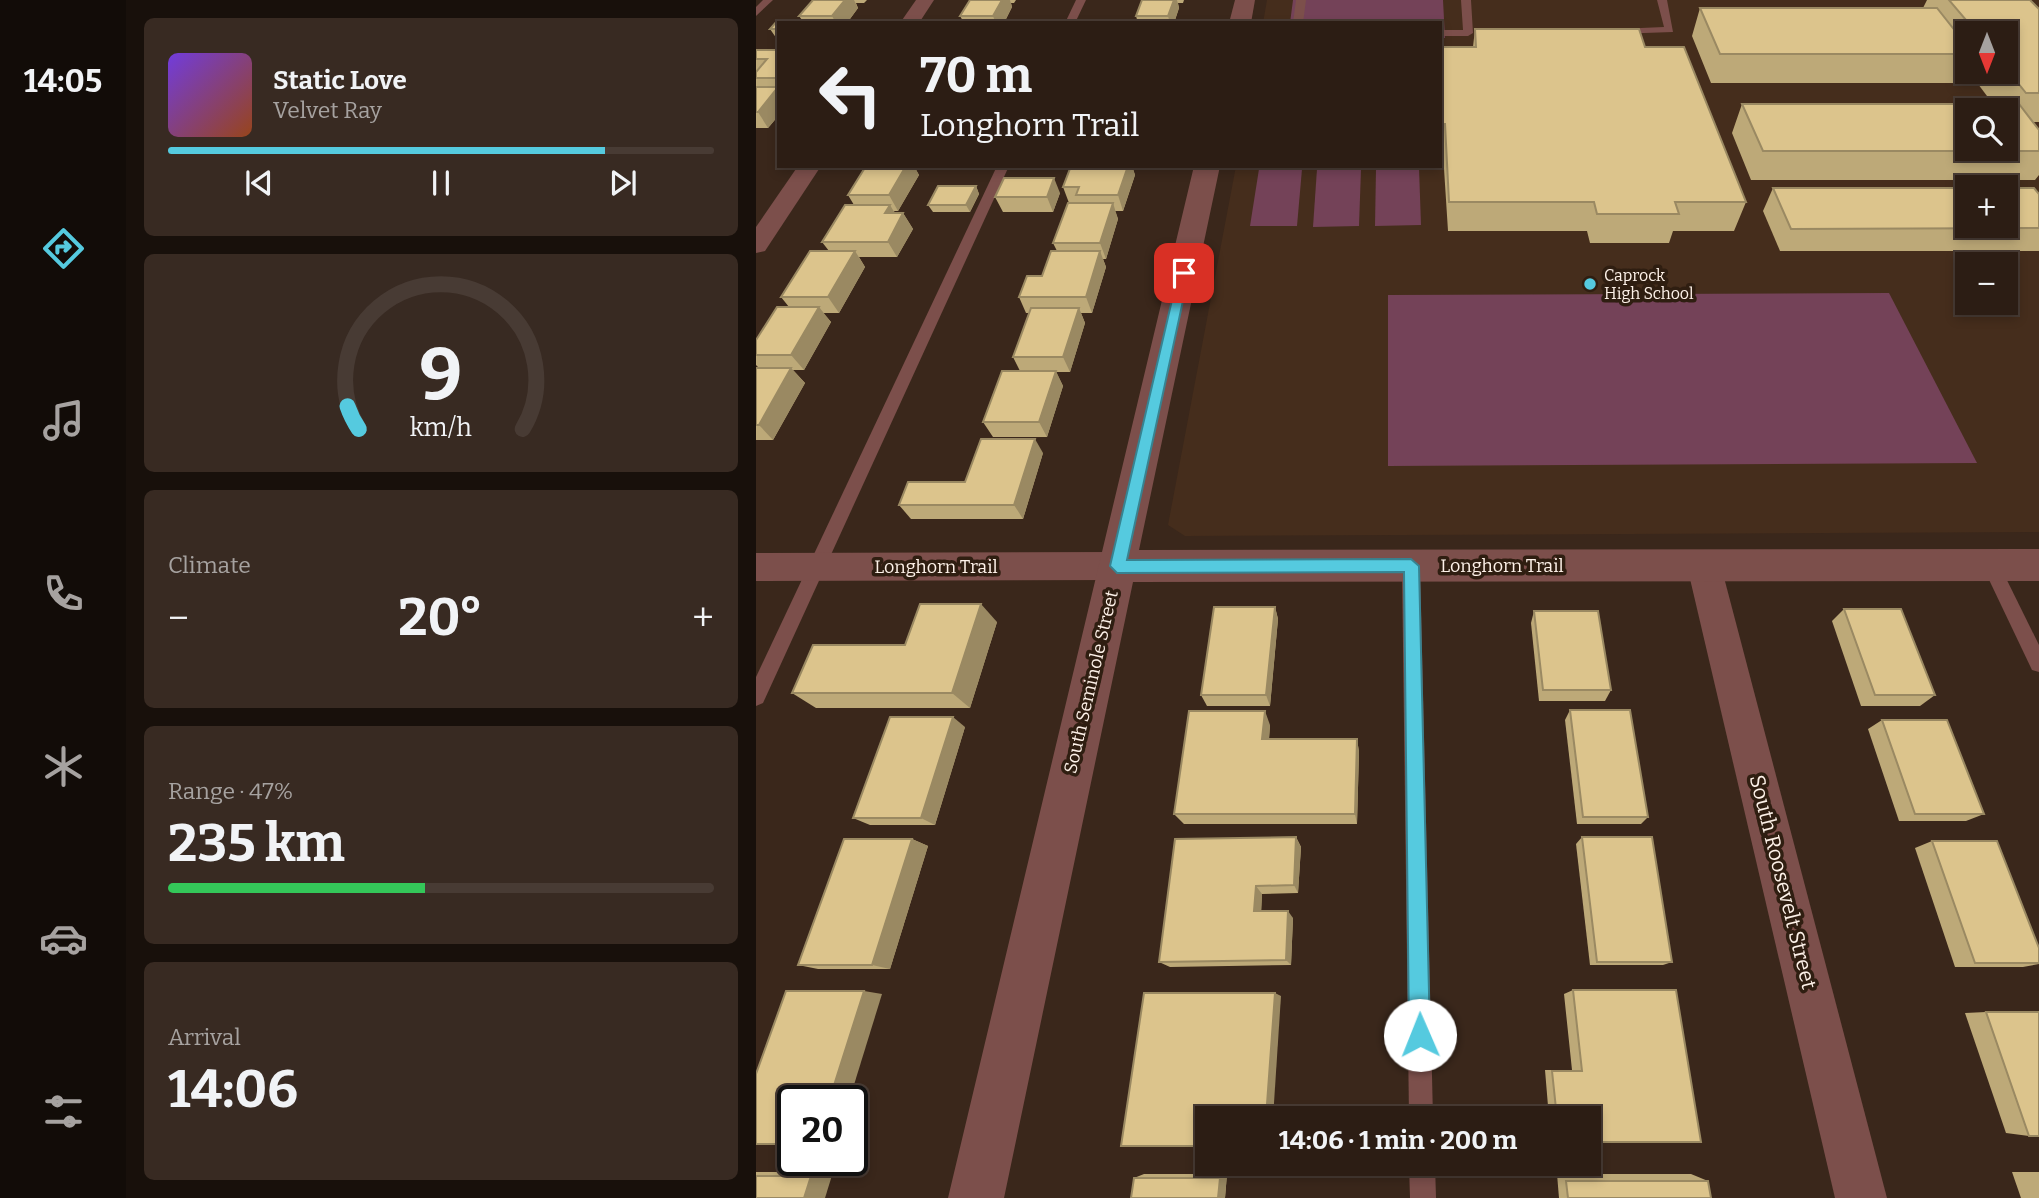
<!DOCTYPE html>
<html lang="en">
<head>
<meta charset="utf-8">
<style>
	:root { --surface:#2c1d14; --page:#382a22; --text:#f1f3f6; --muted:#a6a2a0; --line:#483b34; --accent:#55cadf }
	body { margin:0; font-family:Bitter,serif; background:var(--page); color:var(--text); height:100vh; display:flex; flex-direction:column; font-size:26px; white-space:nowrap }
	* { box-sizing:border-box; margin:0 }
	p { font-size:23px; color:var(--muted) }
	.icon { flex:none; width:38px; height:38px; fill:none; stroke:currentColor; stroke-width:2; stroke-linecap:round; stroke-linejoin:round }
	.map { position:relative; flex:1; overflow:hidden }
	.side { display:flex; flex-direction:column; gap:18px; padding:18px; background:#18100b; width:630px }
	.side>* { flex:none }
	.banner { position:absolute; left:21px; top:21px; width:665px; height:147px; border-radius:0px; box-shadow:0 4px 10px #0003,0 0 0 2px var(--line); background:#2c1d14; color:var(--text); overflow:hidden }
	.needle { width:46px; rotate:180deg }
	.buttons { position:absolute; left:1199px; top:21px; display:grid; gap:14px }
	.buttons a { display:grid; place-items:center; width:63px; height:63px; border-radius:0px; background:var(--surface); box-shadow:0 4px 10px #0003,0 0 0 2px var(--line); font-size:35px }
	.speed { position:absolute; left:21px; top:1085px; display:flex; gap:14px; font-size:35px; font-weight:700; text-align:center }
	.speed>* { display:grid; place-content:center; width:91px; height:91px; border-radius:50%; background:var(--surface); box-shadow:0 4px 10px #0003,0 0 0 2px var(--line); line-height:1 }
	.speed .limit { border:4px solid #111; border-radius:10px; background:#fff; color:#111 }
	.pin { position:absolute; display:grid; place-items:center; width:60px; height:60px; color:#fff; margin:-30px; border-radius:14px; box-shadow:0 4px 10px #0006 }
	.me { position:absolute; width:77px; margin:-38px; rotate:359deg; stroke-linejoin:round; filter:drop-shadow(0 0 5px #0008) }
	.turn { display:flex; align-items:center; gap:24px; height:147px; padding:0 28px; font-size:32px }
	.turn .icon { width:91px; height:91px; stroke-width:2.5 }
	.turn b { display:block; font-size:49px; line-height:60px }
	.big { font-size:52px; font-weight:700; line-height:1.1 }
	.side .card { flex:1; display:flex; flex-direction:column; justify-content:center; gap:10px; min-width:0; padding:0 24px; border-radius:10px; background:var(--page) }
	.side .dial { align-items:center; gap:0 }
	.dial svg { height:182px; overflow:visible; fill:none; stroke:var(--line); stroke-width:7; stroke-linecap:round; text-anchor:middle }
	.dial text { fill:var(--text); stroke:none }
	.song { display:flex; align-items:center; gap:21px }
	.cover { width:84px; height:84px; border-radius:10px; background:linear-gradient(135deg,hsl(260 70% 55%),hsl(20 70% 35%)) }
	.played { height:7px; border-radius:4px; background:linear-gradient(90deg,var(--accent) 80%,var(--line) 80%) }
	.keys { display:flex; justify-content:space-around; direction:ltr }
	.heat { display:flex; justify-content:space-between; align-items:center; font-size:38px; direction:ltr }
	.charge { height:10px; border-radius:5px; background:linear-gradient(90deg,#34c759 47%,var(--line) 0) }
	.trip { position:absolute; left:439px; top:1106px; width:406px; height:70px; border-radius:0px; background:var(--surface); box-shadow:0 4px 10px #0003,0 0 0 2px var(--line); font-weight:700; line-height:70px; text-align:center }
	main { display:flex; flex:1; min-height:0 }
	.tab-bar { display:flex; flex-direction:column; width:126px; justify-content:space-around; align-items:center; background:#120c08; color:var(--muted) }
	.tab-bar .icon { width:49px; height:49px }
	.tab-bar .active { color:var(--accent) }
	.tab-bar b { font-size:32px; color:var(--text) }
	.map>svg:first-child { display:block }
	.built { fill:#452d1c; fill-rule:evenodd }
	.green { fill:#744258 }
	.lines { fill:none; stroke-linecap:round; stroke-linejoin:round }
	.service { fill:#7c4f4b; fill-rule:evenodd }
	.minor { fill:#7c4f4b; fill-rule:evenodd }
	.tertiary { fill:#7c4f4b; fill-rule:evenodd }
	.wall { fill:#bda978 }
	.shaded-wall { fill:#9a8962 }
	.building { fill:#dcc48c; stroke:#9a8962; stroke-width:2; fill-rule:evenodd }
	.route { fill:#55cadf; stroke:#378391; stroke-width:2 }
	.poi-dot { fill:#55cadf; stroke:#2f1e11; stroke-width:2.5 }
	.labels { text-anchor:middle; stroke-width:7; stroke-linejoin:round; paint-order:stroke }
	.far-poi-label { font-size:16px; fill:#fef2e9; stroke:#2f1e11; text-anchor:start }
	.street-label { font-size:18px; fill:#fef2e9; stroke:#2f1e11 }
	.near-street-label { font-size:21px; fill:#fef2e9; stroke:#2f1e11 }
</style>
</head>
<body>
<main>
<nav class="tab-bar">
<b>14:05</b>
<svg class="icon active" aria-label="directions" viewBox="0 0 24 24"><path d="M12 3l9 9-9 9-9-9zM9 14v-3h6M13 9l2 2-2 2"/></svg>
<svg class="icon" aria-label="music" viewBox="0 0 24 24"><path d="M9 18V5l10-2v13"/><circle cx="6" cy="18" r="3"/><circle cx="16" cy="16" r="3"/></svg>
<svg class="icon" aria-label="phone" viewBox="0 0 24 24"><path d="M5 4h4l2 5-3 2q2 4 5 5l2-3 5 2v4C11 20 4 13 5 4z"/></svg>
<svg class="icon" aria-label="climate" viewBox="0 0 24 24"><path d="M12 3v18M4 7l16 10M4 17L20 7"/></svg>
<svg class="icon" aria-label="car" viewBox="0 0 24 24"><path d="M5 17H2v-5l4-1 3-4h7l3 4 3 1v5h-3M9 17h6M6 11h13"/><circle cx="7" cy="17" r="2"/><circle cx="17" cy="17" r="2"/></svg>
<svg class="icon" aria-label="filters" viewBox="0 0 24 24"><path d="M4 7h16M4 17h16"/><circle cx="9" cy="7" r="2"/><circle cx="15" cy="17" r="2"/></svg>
</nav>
<section class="side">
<div class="card">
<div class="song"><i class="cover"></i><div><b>Static Love</b><p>Velvet Ray</p></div></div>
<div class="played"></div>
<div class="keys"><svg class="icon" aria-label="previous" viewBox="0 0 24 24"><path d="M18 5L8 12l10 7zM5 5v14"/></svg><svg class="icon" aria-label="pause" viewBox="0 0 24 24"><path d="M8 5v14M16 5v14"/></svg><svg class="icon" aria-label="next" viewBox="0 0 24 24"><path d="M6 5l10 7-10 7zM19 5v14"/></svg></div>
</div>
<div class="card dial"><svg viewBox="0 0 100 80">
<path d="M14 69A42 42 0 1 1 86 69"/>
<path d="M14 69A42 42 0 0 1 9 59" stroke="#55cadf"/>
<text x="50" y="56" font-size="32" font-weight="700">9</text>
<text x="50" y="72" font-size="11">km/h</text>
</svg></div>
<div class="card"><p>Climate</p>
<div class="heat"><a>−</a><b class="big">20°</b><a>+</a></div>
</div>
<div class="card"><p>Range · 47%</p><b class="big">235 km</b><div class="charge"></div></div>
<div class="card"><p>Arrival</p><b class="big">14:06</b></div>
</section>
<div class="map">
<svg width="1283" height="1198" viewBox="0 0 1283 1198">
	<rect width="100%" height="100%" fill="#3a271b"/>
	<path class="built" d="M511,0H1283V532L429,536L412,525L480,166H684V23H507ZM1211,33H1250V72H1211ZM1211,110H1250V149H1211ZM1211,187H1250V226H1211ZM1211,264H1250V303H1211Z"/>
	<g class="green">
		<polygon points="537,0 687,0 689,38 684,38 684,23 534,23"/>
		<polygon points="663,168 665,225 619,226 620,169"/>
		<polygon points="503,169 546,169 541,226 494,226"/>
		<polygon points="561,169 605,169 603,226 557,227"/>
		<polygon points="1133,293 1221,463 632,466 632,295"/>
	</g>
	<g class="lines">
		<g class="service">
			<polygon points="7,0 17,0 0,16 0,7"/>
			<polygon points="320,0 330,0 319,23 309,23"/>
			<polygon points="540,0 550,0 547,23 537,23"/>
			<polygon points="705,0 715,0 717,33 712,36 684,36 684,30 707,30"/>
			<polygon points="901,0 911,0 917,32 859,34 859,30 862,29 908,27"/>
			<polygon points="241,166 253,166 7,703 0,706 0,677"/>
			<polygon points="1235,558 1241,560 1283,645 1283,672 1276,670 1226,565 1229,560"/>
			<polygon points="655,559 661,561 664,566 677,1118 653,1118 646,566 649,561"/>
			<polygon points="653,1164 679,1164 680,1198 654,1198"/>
		</g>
		<g class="minor">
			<polygon points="160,0 178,0 163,23 144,23"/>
			<polygon points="42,166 65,166 9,251 0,253 0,227"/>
			<polygon points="361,552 373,556 378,566 373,576 361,580 0,581 0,553"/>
			<polygon points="948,552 960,556 965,566 1131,1198 1079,1198 931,566 936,556"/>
		</g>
		<g class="tertiary">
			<polygon points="479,0 499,0 495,23 473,23"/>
			<polygon points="438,166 464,166 383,550 1283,549 1283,581 377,582 248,1198 192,1198"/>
		</g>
	</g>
	<g class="wall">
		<polygon points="57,0 111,0 108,3 100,3 102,8 91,23 23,23 23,42 14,29 22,20 46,20 43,16"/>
		<polygon points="214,0 260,0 258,3 255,3 256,7 248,23 207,21 204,16"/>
		<polygon points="386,0 428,0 427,3 422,3 423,8 418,23 382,23 380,16"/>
		<polygon points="1171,0 1274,0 1283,9 1283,122 1277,122 1283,130 1283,175 1279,180 995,180 976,133 986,104 1237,104 1213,72 1250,72 1250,33 1211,33 1211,70 1210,68 1201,83 955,83 936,36 944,8 1167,8"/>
		<polygon points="719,29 889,47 990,202 978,231 917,231 913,243 834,243 831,231 692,231 687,153 684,153 684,47 717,47"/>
		<polygon points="0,50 23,50 23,115 12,128 0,128"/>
		<polygon points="110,166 164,166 163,168 159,168 163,175 142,211 138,211 139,213 147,213 157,229 141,257 103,257 109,267 83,313 67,313 75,322 48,370 37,370 49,383 17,440 0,440 0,368 3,368 0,365 0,340 33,307 25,297 73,251 66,242 98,205 92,195"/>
		<polygon points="315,166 376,166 379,175 367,211 359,211 362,219 350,259 347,259 350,267 336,313 325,313 329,323 314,372 300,372 307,386 291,437 237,437 227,422 264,371 257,357 273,313 270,313 263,297 286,276 301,251 297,243 323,203 313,203 307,187"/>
		<polygon points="220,186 223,194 214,212 177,212 172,205"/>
		<polygon points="1017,188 1283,194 1283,251 1024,251 1007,211"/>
		<polygon points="304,193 297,212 247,212 239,197"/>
		<polygon points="287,453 267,519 155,519 143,505"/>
		<polygon points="519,607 522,619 514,706 451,706 445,695"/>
		<polygon points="1088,609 1179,695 1164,706 1105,706 1076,621"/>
		<polygon points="778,611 855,690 849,701 783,701 775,623"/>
		<polygon points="241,622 214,708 60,708 36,693 149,645"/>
		<polygon points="814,710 892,817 885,824 821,824 809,720"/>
		<polygon points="1126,720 1228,814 1210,821 1143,821 1112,729"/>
		<polygon points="514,725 513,739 601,739 603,752 601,824 428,824 418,814"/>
		<polygon points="209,727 179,825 114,825 97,818"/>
		<polygon points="540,837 545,847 542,893 506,894 505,911 537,918 535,965 414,967 403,962"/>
		<polygon points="826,837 916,962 907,965 834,965 820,844"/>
		<polygon points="156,839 172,846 134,969 62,969 42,965"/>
		<polygon points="1176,841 1283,948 1283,964 1267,967 1199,967 1159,848"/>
		<polygon points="817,990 833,1118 793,1118 789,1070 816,1070 808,994"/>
		<polygon points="1230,1012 1273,1136 1250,1133 1209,1013"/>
		<polygon points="0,1172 77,1172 0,1198"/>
		<polygon points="1256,1172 1283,1172 1283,1198 1265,1198"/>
		<polygon points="388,1174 471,1174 469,1198 378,1178"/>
		<polygon points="801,1174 935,1174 952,1181 955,1198 803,1198"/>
	</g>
	<g class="shaded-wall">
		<polygon points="89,0 98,0 102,8 91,23 80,23 76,16"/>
		<polygon points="246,0 254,0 256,7 248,23 238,23 239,21 237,16"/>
		<polygon points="418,0 421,0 423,8 418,23 414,23 412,16"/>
		<polygon points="22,87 23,115 12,128 2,112"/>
		<polygon points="150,166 158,166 163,175 142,211 133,195"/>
		<polygon points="372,166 376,166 379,175 367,211 362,195"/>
		<polygon points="298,178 304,193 297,212 291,197"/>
		<polygon points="220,186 223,194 214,212 210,205"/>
		<polygon points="357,203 362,219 350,259 344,243"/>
		<polygon points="134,205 143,220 129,213"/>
		<polygon points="147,213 157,229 141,257 132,242"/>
		<polygon points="99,251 109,267 83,313 72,297"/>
		<polygon points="344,251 350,267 336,313 330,297"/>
		<polygon points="63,307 75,322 48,370 35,355"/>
		<polygon points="323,308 329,323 314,372 307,357"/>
		<polygon points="35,368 49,383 17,440 3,425"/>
		<polygon points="300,371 307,386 291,437 283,422"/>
		<polygon points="279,439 287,453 267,519 258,505"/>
		<polygon points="225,604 241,622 214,708 196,693"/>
		<polygon points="519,607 522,619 514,706 510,695"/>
		<polygon points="509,711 514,725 512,752 506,739"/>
		<polygon points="197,717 209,727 179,825 165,818"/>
		<polygon points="601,739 603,752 601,824 599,814"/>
		<polygon points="540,837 545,847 542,893 538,885"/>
		<polygon points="156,839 172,846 134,969 116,965"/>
		<polygon points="500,886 506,894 505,918 498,911"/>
		<polygon points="532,911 537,918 535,965 530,960"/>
		<polygon points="108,991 126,994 93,1101 73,1101"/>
		<polygon points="519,993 525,996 517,1118 510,1118"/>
		<polygon points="77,1172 69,1198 48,1198 55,1176"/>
		<polygon points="471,1174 469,1198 462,1198 464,1178"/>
	</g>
	<g class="building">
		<polygon points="57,0 89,0 76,16 43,16"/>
		<polygon points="214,0 246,0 237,16 204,16"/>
		<polygon points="386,0 418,0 412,16 380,16"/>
		<polygon points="1193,0 1274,0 1283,9 1283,93 1270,93 1250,68 1250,33 1221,33"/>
		<polygon points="944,8 1181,8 1211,46 1211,54 964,54"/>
		<polygon points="22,20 74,20 72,23 23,23 23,29 14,29"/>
		<polygon points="240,20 238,23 201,23 202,21"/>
		<polygon points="384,20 416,20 415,23 384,23"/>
		<polygon points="719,29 883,29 889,47 928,47 990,202 919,202 923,214 841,214 838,202 693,202 689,124 684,124 684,47 720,47"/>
		<polygon points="0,50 23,50 23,78 0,78 0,72 11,59 0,59"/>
		<polygon points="0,87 22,87 2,112 0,112"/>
		<path d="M986,104H1263L1283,130V151H1007ZM1211,110H1250V149H1211Z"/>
		<polygon points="110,166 150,166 133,195 92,195"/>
		<polygon points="315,166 372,166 362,195 320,195 323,187 307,187"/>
		<polygon points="248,178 298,178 291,197 239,197"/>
		<polygon points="182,186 220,186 210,205 172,205"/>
		<polygon points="1017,188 1211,188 1211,226 1250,226 1250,188 1278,188 1283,194 1283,228 1035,229"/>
		<polygon points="312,203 357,203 344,243 297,243"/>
		<polygon points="89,205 134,205 129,213 147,213 132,242 66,242"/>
		<polygon points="54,251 99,251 72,297 25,297"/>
		<polygon points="295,251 344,251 330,297 263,297 271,276 286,276"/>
		<polygon points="21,307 63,307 35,355 0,355 0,340"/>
		<polygon points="275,308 323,308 307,357 257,357"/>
		<polygon points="0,368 35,368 3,425 0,425"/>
		<polygon points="246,371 300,371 283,422 227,422"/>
		<polygon points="225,439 279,439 258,505 143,505 152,482 209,482"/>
		<polygon points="164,604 225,604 196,693 36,693 57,645 149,645"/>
		<polygon points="458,607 519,607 510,695 445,695"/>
		<polygon points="1088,609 1145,609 1179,695 1119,695"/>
		<polygon points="778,611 842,611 855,690 787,690"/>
		<polygon points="814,710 874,710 892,817 827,817"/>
		<polygon points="433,711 509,711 506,739 601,739 599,814 418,814"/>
		<polygon points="134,717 197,717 165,818 97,818"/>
		<polygon points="1126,720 1191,720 1228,814 1159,814"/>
		<polygon points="540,837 538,885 500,886 498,911 532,911 530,960 403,962 419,839"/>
		<polygon points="826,837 896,837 916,962 841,962"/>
		<polygon points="88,839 156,839 116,965 42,965"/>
		<polygon points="1176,841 1241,841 1283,948 1283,963 1219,963"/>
		<polygon points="817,990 920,990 945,1142 833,1142 833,1118 801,1118 796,1071 826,1071"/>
		<polygon points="30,991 108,991 73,1101 37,1101 37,1144 0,1144 0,1074"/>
		<polygon points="388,993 519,993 510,1118 452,1118 452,1146 365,1146"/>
		<polygon points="1230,1012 1283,1012 1283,1136 1273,1136"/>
		<polygon points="0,1176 55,1176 48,1198 0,1198"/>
		<polygon points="378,1178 464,1178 462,1198 375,1198"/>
		<polygon points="810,1181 952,1181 955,1198 812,1198"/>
	</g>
	<polygon class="route" points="423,270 433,273 371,560 655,559 663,566 674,1035 671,1043 664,1046 656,1043 653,1035 648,572 361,573 354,566"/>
	<circle class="poi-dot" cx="834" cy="284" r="7"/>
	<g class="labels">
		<g class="far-poi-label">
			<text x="848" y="281">Caprock<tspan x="848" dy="18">High School</tspan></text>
		</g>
		<g class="street-label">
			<text x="746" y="572">Longhorn Trail</text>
			<text x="180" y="573">Longhorn Trail</text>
			<text transform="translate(335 682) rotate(-77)" y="6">South Seminole Street</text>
		</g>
		<g class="near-street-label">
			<text transform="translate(1027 882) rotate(76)" y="7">South Roosevelt Street</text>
		</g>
	</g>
</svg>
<div class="buttons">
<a><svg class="needle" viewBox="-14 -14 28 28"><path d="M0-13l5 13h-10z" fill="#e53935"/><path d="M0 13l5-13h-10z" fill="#a6a2a0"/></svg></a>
<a><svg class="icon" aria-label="search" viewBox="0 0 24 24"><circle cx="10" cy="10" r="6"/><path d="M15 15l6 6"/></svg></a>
<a>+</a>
<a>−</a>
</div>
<div class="speed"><div class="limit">20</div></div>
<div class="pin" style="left:428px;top:273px;background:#d93025"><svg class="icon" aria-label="arrive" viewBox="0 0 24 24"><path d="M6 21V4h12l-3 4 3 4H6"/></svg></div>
<svg class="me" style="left:664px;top:1035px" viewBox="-20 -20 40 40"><circle r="19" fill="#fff"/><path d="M0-13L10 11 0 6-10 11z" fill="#55cadf"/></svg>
<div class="trip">14:06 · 1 min · 200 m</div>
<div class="banner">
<div class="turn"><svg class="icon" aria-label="left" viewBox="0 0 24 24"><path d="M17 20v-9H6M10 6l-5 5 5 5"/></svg><div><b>70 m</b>Longhorn Trail</div></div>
</div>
</div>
</main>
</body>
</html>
